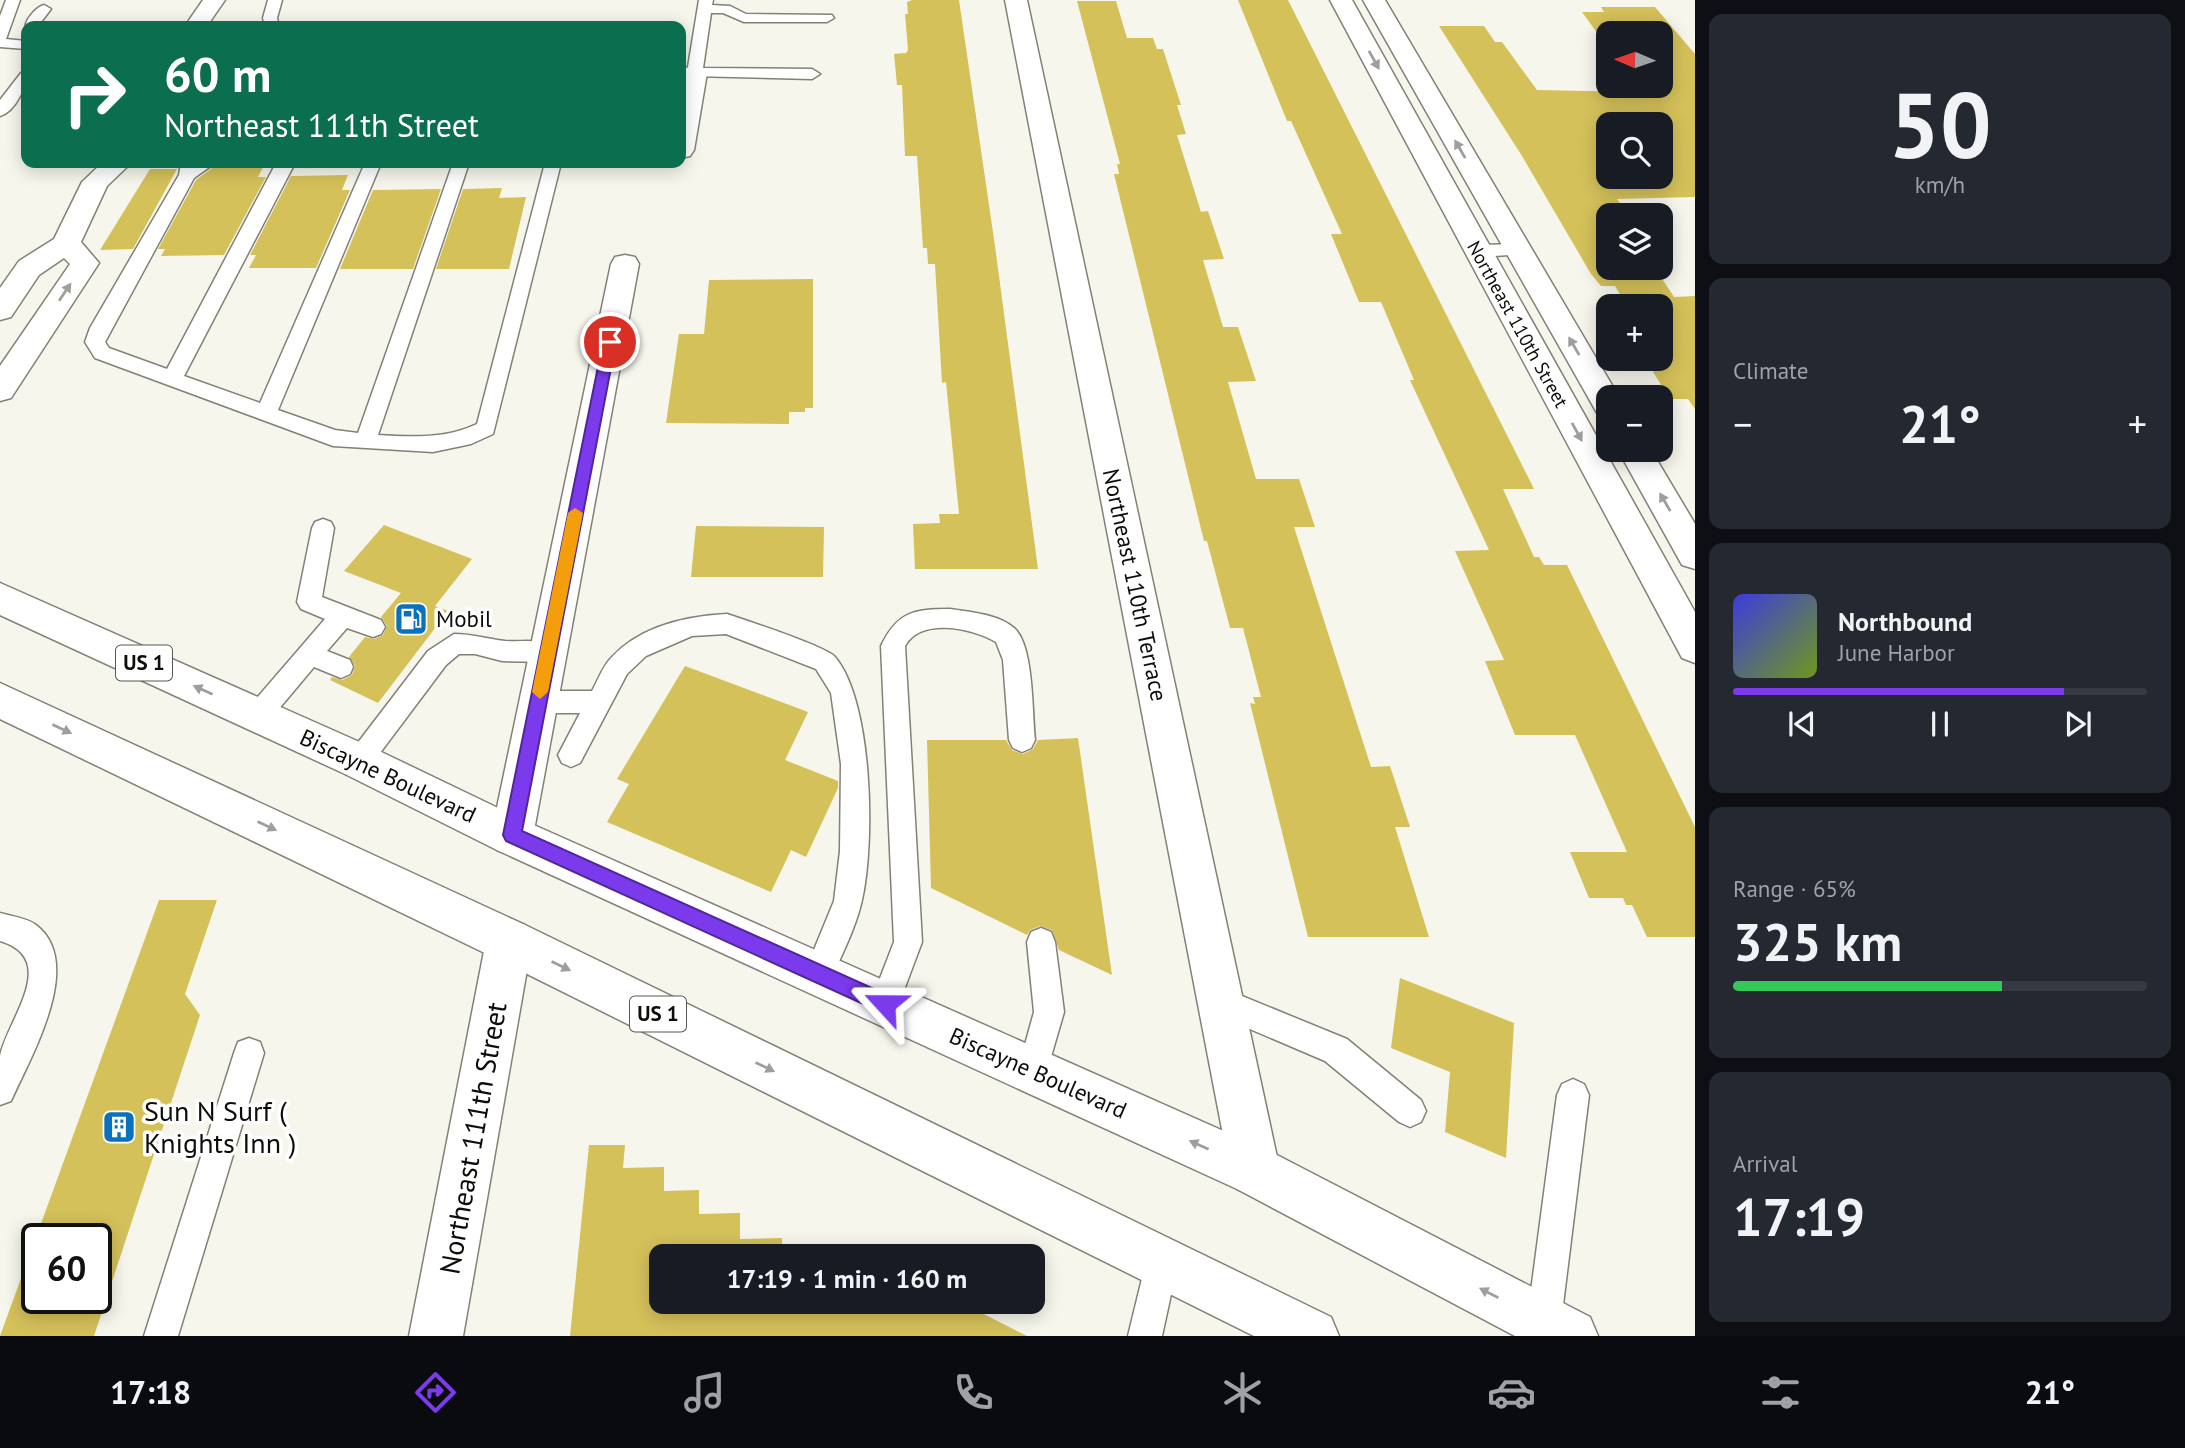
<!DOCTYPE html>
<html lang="en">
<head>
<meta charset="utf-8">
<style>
	:root { --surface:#171b24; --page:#242831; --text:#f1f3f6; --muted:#9ea1a6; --line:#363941; --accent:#7c3aed }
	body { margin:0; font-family:"PT Sans",sans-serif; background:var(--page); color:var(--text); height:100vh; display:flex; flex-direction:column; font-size:26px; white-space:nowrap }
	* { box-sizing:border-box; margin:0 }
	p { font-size:23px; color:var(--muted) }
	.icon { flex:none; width:38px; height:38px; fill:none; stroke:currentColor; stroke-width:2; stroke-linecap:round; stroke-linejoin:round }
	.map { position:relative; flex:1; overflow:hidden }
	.side { display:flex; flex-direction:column; gap:14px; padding:14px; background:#0d0f14; width:490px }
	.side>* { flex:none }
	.hud { position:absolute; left:21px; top:21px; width:665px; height:147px; border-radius:14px; box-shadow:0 4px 18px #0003; background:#0b6e4f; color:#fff; overflow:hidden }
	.needle { width:46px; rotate:272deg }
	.fabs { position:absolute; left:1596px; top:21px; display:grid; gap:14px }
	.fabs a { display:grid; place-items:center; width:77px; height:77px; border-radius:14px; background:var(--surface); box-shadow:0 4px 18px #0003; font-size:35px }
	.speed { position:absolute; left:21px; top:1223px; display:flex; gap:14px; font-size:35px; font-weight:700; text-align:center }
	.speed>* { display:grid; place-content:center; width:91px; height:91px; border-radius:50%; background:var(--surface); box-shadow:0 4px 18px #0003; line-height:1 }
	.speed .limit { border:4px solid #111; border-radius:10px; background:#fff; color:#111 }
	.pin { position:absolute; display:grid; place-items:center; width:60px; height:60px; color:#fff; margin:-30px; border:4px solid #fff; border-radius:50%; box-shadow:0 2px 7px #0007 }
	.me { position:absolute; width:77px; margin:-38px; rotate:294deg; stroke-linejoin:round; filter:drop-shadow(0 0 5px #0008) }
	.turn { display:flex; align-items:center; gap:24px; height:147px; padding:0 28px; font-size:32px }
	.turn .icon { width:91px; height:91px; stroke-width:2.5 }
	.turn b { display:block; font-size:49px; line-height:60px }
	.big { font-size:52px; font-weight:700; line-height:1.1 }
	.side .tile { flex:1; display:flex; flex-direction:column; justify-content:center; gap:10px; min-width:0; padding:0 24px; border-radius:14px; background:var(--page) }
	.side .dial { align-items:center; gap:0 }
	.dial b { font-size:91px; line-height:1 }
	.song { display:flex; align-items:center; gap:21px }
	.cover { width:84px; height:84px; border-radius:10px; background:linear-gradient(135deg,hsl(240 70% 55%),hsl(80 70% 35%)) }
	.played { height:7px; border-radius:4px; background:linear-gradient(90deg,var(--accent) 80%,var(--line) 80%) }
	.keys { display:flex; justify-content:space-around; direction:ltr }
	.heat { display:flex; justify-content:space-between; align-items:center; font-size:38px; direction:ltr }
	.charge { height:10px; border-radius:5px; background:linear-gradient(90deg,#34c759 65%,var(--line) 0) }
	.trip { position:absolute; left:649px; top:1244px; width:396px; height:70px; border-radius:14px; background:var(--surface); box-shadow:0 4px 18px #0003; font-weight:700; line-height:70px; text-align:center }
	.menu { display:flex; height:112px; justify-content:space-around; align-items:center; background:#090b0e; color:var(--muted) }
	.menu .icon { width:49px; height:49px }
	.menu .selected { color:var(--accent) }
	.menu b { font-size:32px; color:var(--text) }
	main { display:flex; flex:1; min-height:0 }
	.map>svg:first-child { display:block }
	.building { fill:#d5c15a; fill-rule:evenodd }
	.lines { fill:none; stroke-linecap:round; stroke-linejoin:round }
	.lane-casing { stroke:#828077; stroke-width:3 }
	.street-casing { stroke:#828077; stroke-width:3 }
	.primary-casing { stroke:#828077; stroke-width:3 }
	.lane { fill:#fff; fill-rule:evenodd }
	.street { fill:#fff; fill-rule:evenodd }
	.primary { fill:#fff; fill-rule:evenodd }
	.oneway { fill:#9f9e9d }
	.route { fill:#7c3aed; stroke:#51269a; stroke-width:2 }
	.slow { fill:#f59e0b }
	.labels { text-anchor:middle; stroke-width:7; stroke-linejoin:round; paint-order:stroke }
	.far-street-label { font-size:19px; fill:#0e0d0a; stroke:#fff }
	.shield { fill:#fff; stroke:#565654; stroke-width:2 }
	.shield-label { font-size:21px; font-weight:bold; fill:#0e0d0a }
	.street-label { font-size:23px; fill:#0e0d0a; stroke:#fff }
	.poi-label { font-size:23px; fill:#0e0d0a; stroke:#fff; text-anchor:start }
	.near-poi-label { font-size:28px; fill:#0e0d0a; stroke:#fff; text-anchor:start }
	.near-street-label { font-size:28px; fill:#0e0d0a; stroke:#fff }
</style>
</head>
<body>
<main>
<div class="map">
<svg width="1695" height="1336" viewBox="0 0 1695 1336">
	<rect width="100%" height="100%" fill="#f7f6ec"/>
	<g class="building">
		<polygon points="912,0 959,0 995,246 1038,569 915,569 913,524 940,523 939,514 959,514 946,382 942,383 935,264 928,264 927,248 923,248 917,156 905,156 902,85 897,85 894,54 906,53 908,50 905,14 908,14 907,2"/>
		<polygon points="1238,0 1288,0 1534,489 1503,489 1534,557 1539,557 1544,565 1567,565 1695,827 1695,937 1647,937 1632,905 1626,905 1623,898 1589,898 1570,852 1627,852 1575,735 1515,735 1485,661 1504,660 1455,551 1489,550 1410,380 1414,380 1381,302 1359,302 1331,234 1342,234 1291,121 1287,121"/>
		<polygon points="1077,1 1116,1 1127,38 1153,38 1157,49 1163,49 1181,105 1177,105 1186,134 1177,135 1201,212 1208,211 1224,259 1203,260 1223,327 1238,327 1256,381 1228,382 1256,479 1299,479 1315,527 1294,527 1371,767 1390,766 1410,827 1395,827 1429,937 1308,937 1250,703 1255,704 1253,697 1261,697 1243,628 1230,628 1207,541 1204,541 1114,174 1119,174 1117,164 1120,164"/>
		<path d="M1601,7H1655L1695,54V197L1617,199L1629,215H1608V268H1655L1674,297L1695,296V409L1688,399H1670L1645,359H1662L1661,306H1627L1615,286H1601L1591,274L1522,156L1439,26H1484L1495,42H1502L1537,90L1640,92L1636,86H1661V33H1608V48L1582,12H1604ZM1608,124H1661V177H1608Z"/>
		<polygon points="263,167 258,177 266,177 224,255 161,256 165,249 158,249 196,180 212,168"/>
		<polygon points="150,169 177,169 133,249 100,250"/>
		<polygon points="348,175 342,190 350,190 316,268 249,268 256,255 250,255 291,176"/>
		<polygon points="502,188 499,198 526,197 509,269 436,269 463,189"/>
		<polygon points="441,189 413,269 340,269 373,190"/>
		<polygon points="813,279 813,408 805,408 805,412 789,412 789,424 666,423 679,334 704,334 709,280"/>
		<polygon points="384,525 472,559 435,606 448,611 378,703 330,680 332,677 342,680 352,675 355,666 349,657 365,637 374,639 383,635 387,626 381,617 401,593 344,571"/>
		<polygon points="696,526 824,527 823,577 691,577"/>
		<polygon points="685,666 808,712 785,760 838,781 838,788 806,857 791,850 771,892 607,822 629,784 617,779"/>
		<polygon points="1078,738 1112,975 1059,950 1052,930 1040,926 1030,930 1027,935 931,888 927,740 1006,740 1012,750 1023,754 1033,749 1038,740"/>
		<path d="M159,900H217L185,994L200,1015L94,1336H0ZM37,1239H96V1298H37Z"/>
		<polygon points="1400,978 1514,1023 1506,1158 1445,1132 1450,1072 1391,1048"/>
		<polygon points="589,1145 625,1145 623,1168 664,1167 664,1191 699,1190 699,1214 740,1213 740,1239 782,1238 782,1256 662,1256 662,1302 960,1302 1027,1336 570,1336"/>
	</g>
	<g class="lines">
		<defs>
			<g id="lane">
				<polygon points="6,0 20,0 6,39 26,41 26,49 0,47 0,16"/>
				<polygon points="268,0 282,0 277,18 279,26 265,26 263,18"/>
				<polygon points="699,0 713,0 712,5 730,6 746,14 832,15 834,18 827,22 744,22 723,13 711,13 703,68 812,69 820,74 812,79 690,76 687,73"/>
				<path d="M44,5L51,9L38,26H26V29C23,22 36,7 44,5Z"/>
				<path d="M26,71C27,86 16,111 0,116V100L21,73Z"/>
				<path d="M181,163H215L194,178L105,342L109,348L167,369L274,167L277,163H295L184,376L260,403L365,163H381L278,410L335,430L358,433L453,163H469L378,435C411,437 446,439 477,424L545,163H561L493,434L471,444L433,452L333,446L95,358L85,342L90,328L179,175Z"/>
				<polygon points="1519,244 1528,250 1525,254 1479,257 1470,251 1479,245"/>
				<polygon points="323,519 331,522 334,528 322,597 381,620 385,627 381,634 373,637 347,628 327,651 350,660 353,667 350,674 341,678 314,667 267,723 258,726 249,723 245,715 249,707 325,619 301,609 297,602 312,528 315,522"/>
				<path d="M950,609C970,612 998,614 1014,628C1034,645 1032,713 1035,740L1031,748L1022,752L1013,748L1009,740L1003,660L996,642C972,628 921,617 905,646L922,942L895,1014L885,1019L875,1014L870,1004L894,942L881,646C897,612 914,609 950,609Z"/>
				<path d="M727,614C745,620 827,647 835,657C873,702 875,843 862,900C856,928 840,958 829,984L819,989L809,984L804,974L834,901L840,851L841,764L831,693L816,669L726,634L692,636L646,656L627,674L580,763L571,767L562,763L558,755L580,713H538L529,710L525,702L529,694L538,691H592C598,680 603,666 611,658C640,626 687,616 727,614Z"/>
				<path d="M454,634C472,634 488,639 505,641C522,642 540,639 557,645L560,652L557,659L548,662L502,661L475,654H459L446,665L368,769L359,773L350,769L346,761L350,753L428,651Z"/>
				<path d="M0,913C11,916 27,918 36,925C86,963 30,1058 11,1101L0,1105C0,1090 0,1072 0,1056C7,1020 61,959 0,941Z"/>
				<polygon points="1041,928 1051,932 1055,942 1064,1012 1044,1081 1033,1085 1022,1081 1018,1070 1034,1012 1027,942 1031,932"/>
				<polygon points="1220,987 1347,1039 1421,1100 1426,1111 1421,1122 1410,1127 1399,1122 1325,1061 1210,1012 1205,1002 1210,992"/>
				<polygon points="249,1038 260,1042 264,1053 178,1336 144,1336 234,1053 238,1042"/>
				<polygon points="1573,1079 1584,1084 1589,1095 1561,1321 1556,1333 1549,1336 1532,1333 1527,1321 1557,1095 1562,1084"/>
				<polygon points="1161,1245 1173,1250 1178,1262 1162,1336 1128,1336 1149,1250"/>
			</g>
			<g id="street">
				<polygon points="203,0 225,0 207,26 185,26"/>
				<polygon points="1005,0 1027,0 1280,1171 1273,1189 1255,1196 1237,1189 1230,1171"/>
				<polygon points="1330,0 1352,0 1695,612 1695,663 1682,658"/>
				<polygon points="1363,0 1385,0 1619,397 1608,397 1608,417 1597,413"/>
				<polygon points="695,66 704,68 707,73 694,150 690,156 681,158 681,84 686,68"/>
				<polygon points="102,163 131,163 107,186 81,242 99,263 11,398 0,401 0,366 70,264 64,258 39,275 11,317 0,320 0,288 19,261 54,239 82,182"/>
				<polygon points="625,255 635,257 639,264 533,836 527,850 512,856 497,850 491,836 611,264 615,257"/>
				<polygon points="1618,450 1651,450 1695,524 1695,569 1682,565"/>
				<polygon points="509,918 525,925 532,941 463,1336 409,1336 486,941 493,925"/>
			</g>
			<g id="primary">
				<polygon points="0,583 373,748 527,822 1273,1153 1590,1317 1598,1336 1515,1336 1237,1189 497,850 345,774 0,615"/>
				<polygon points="0,683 525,925 1331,1317 1339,1336 1254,1336 493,957 0,719"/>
			</g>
		</defs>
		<use href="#lane" class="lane-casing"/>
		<use href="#street" class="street-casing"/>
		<use href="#primary" class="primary-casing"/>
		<use href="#lane" class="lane"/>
		<use href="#street" class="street"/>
		<use href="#primary" class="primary"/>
	</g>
	<defs><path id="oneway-solid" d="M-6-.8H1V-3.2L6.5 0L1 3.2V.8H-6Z" transform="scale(1.75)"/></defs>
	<g class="oneway">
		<use href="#oneway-solid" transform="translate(1374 60) rotate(61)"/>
		<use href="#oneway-solid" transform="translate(1460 149) rotate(-120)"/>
		<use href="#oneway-solid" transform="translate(65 292) rotate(-56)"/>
		<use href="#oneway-solid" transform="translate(1574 346) rotate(-120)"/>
		<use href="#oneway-solid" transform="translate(1577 432) rotate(61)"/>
		<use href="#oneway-solid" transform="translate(1665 502) rotate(-120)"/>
		<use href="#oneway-solid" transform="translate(203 690) rotate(-156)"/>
		<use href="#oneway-solid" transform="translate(62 729) rotate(25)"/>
		<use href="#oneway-solid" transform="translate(267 826) rotate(25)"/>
		<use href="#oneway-solid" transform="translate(561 966) rotate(26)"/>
		<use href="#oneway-solid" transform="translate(765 1067) rotate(26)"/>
		<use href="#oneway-solid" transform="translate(1199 1145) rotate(-156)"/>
		<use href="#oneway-solid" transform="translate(1489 1293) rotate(-153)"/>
	</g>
	<polygon class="route" points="610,337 616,342 522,831 892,997 895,1004 892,1011 885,1014 506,841 503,835 603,342"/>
	<polygon class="slow" points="575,508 583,513 548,692 540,699 532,692 568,513"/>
	<defs>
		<symbol id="fuel-square" viewBox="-11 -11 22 22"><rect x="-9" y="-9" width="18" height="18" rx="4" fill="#0b71bd" stroke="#fff"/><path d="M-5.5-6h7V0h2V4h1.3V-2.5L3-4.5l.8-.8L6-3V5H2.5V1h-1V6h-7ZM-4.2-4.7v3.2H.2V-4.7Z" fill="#fff"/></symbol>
		<symbol id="building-square" viewBox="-11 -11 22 22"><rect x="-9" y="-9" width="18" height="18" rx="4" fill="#0b71bd" stroke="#fff"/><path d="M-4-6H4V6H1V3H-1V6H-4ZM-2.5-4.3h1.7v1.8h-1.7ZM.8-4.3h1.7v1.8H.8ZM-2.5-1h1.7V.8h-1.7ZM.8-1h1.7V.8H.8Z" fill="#fff"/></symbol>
	</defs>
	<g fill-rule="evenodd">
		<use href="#fuel-square" x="392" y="600" width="38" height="38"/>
		<use href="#building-square" x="100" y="1108" width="38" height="38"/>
	</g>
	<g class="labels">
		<g class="far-street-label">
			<text transform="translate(1518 324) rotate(61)" y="7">Northeast 110th Street</text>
		</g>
		<g class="shield">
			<rect x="116" y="645.5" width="56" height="35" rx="5"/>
			<rect x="630" y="996.5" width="56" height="35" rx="5"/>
		</g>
		<g class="shield-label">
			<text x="144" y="670">US 1</text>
			<text x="658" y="1021">US 1</text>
		</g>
		<g class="street-label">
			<text transform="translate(1135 585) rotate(78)" y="8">Northeast 110th Terrace</text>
			<text transform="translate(388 776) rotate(25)" y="8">Biscayne Boulevard</text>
			<text transform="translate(1038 1073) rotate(24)" y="8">Biscayne Boulevard</text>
		</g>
		<g class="poi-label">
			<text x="436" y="627">Mobil</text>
		</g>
		<g class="near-poi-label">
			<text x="144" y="1121">Sun N Surf (<tspan x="144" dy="32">Knights Inn )</tspan></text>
		</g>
		<g class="near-street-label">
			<text transform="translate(473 1138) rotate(-80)" y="10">Northeast 111th Street</text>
		</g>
	</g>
</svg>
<div class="fabs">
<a><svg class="needle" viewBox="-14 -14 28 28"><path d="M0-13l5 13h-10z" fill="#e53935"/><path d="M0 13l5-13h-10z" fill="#9ea1a6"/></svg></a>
<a><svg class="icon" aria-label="search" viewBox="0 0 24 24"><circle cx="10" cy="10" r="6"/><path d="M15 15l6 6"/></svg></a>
<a><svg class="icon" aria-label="layers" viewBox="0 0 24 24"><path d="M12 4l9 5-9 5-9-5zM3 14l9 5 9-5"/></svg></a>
<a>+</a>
<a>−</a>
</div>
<div class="speed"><div class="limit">60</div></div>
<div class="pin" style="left:610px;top:342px;background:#d93025"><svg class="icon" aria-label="arrive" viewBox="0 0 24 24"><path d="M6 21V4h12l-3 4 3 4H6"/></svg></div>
<svg class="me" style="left:885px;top:1004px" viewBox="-20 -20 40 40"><path d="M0-17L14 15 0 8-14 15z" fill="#7c3aed" stroke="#fff" stroke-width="4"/></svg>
<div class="trip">17:19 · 1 min · 160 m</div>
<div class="hud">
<div class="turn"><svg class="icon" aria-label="right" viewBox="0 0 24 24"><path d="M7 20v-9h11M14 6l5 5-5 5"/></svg><div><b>60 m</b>Northeast 111th Street</div></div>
</div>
</div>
<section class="side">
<div class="tile dial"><b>50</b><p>km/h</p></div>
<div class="tile"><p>Climate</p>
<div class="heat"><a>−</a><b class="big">21°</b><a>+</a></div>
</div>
<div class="tile">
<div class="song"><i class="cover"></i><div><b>Northbound</b><p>June Harbor</p></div></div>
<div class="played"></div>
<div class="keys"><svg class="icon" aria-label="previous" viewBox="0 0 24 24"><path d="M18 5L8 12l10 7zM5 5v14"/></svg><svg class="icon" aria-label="pause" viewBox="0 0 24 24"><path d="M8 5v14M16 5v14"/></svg><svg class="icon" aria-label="next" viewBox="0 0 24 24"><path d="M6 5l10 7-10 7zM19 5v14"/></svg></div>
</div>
<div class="tile"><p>Range · 65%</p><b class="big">325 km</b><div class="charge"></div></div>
<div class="tile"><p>Arrival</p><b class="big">17:19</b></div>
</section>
</main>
<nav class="menu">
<b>17:18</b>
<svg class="icon selected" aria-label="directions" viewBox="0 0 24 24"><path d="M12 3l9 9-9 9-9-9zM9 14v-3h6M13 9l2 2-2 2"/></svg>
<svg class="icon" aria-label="music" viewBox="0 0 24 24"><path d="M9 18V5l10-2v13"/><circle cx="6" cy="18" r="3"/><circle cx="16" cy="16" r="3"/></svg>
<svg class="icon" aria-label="phone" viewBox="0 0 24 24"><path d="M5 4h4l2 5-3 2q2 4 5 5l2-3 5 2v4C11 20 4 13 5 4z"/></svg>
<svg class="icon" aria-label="climate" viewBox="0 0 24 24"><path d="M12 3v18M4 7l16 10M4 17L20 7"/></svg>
<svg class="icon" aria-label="car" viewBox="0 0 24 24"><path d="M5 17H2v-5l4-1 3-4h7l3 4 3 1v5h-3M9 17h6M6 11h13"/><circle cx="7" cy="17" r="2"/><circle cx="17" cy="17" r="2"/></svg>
<svg class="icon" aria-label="filters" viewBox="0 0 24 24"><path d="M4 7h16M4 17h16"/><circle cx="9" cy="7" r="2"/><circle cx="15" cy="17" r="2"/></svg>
<b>21°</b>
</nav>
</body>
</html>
